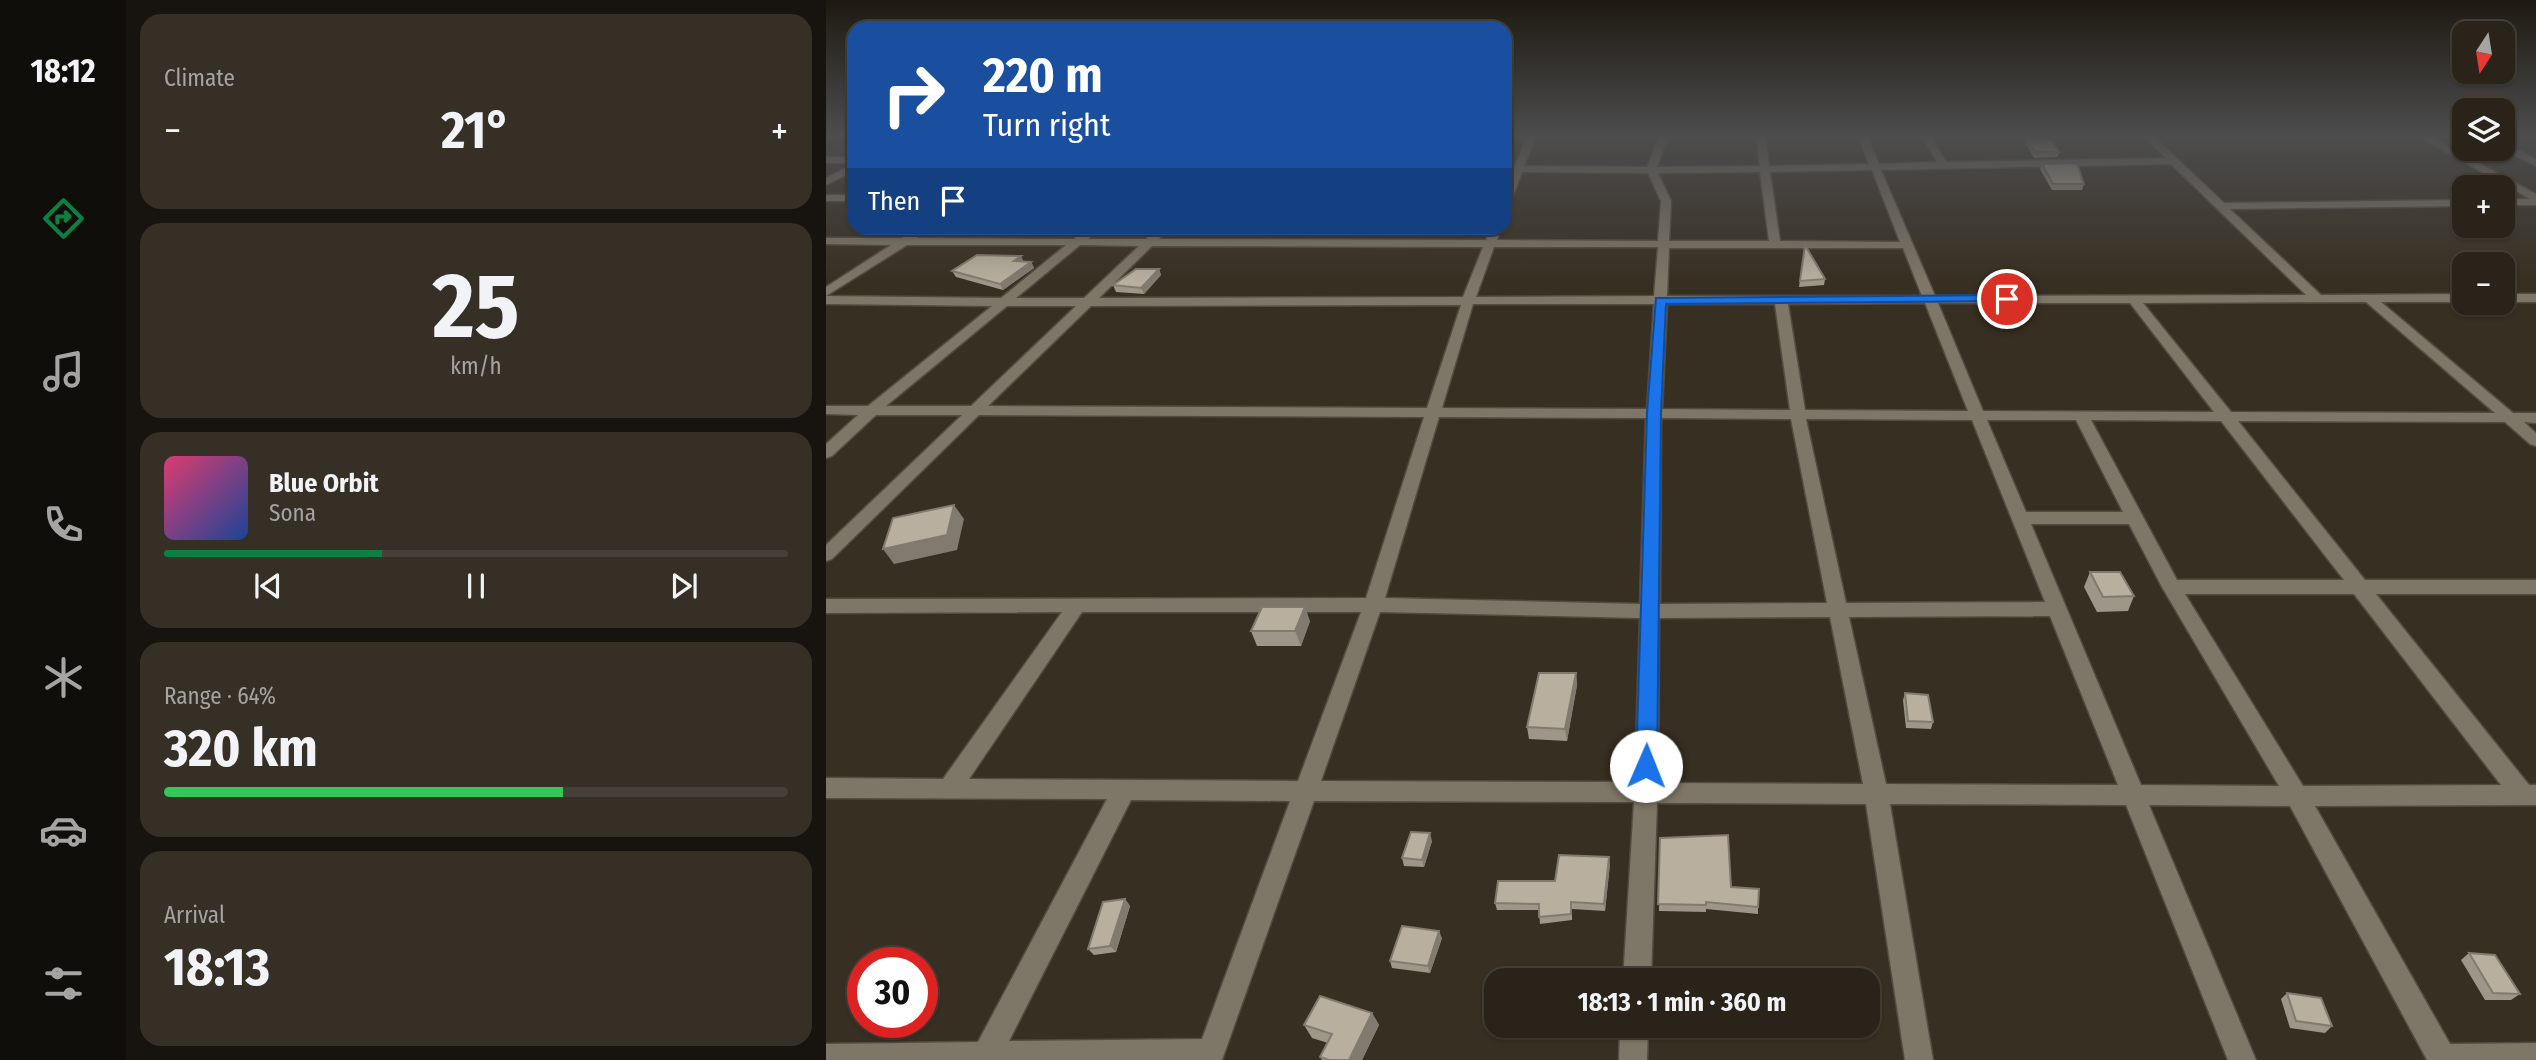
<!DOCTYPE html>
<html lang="en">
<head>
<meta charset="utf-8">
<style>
	:root { --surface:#292319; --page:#352f26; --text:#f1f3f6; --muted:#a5a4a2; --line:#454038; --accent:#0b8043 }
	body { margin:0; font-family:"Fira Sans Condensed",sans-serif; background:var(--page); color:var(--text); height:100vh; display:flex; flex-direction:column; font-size:26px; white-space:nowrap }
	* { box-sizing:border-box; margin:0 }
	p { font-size:23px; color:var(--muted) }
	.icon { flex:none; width:38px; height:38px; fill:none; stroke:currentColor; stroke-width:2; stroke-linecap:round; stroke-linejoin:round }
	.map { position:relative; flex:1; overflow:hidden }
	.drawer { display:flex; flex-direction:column; gap:14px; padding:14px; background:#17130e; width:700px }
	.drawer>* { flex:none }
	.hud { position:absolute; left:21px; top:21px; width:665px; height:214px; border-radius:21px; box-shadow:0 2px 5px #0004,0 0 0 2px var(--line); background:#1a4fa0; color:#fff; overflow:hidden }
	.needle { width:46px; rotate:192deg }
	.fabs { position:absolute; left:1626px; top:21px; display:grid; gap:14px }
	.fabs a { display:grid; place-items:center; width:63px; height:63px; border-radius:14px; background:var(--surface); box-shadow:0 2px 5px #0004,0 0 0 2px var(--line); font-size:35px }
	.speed { position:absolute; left:21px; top:947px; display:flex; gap:14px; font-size:35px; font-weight:700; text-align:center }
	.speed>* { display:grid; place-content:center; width:91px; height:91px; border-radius:50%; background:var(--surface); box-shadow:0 2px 5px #0004,0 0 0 2px var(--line); line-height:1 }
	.speed .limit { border:10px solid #d22; background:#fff; color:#111 }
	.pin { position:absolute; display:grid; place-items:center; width:60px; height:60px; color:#fff; margin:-30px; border:4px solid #fff; border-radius:50%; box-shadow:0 2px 7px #0007 }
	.me { position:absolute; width:77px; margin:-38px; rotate:1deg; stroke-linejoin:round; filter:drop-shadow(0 0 5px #0008) }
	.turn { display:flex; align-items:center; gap:24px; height:147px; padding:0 21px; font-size:32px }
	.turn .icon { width:91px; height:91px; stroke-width:2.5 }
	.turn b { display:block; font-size:49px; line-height:60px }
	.then { display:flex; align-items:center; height:66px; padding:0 21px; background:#0003; gap:14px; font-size:26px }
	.big { font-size:52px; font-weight:700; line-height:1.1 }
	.drawer .widget { flex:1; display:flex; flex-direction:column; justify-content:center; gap:10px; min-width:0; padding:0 24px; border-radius:21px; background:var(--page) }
	.drawer .dial { align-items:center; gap:0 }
	.dial b { font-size:91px; line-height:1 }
	.song { display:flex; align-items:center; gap:21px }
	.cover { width:84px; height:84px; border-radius:10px; background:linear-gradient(135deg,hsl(340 70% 55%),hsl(220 70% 35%)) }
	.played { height:7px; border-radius:4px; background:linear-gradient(90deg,var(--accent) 35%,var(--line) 35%) }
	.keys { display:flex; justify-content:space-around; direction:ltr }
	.heat { display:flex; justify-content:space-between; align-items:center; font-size:38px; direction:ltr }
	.charge { height:10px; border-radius:5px; background:linear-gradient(90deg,#34c759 64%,var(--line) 0) }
	.trip { position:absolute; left:658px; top:968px; width:396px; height:70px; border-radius:21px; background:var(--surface); box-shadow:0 2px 5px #0004,0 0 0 2px var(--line); font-weight:700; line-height:70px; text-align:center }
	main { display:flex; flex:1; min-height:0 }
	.tabs { display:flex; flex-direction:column; width:126px; justify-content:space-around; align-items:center; background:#100e0a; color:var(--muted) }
	.tabs .icon { width:49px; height:49px }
	.tabs .active { color:var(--accent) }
	.tabs b { font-size:32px; color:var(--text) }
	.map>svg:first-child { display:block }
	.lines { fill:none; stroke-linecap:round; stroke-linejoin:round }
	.minor-casing { stroke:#524c40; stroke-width:3 }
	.minor { fill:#7e7666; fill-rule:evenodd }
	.wall { fill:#9e9688 }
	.shaded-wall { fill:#817a6f }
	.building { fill:#b8af9e; stroke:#817a6f; stroke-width:2 }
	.route { fill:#1a73e8; stroke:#114b97; stroke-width:2 }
</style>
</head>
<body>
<main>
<nav class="tabs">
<b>18:12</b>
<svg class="icon active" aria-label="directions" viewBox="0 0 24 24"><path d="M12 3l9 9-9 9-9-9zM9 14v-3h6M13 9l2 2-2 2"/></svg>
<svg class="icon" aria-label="music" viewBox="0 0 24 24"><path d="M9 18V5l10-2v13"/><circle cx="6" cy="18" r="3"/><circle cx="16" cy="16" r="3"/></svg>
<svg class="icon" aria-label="phone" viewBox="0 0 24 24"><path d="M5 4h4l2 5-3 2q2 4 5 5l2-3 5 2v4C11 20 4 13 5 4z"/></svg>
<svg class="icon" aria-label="climate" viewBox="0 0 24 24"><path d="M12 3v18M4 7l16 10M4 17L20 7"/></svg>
<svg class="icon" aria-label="car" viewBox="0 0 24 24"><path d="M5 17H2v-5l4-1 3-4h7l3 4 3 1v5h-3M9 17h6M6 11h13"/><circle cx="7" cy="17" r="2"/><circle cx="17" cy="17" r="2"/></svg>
<svg class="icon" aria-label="filters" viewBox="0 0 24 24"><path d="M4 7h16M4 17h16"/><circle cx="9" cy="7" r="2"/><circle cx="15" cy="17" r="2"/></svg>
</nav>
<section class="drawer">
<div class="widget"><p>Climate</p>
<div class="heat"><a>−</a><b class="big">21°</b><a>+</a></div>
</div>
<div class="widget dial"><b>25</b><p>km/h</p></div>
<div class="widget">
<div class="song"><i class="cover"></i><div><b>Blue Orbit</b><p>Sona</p></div></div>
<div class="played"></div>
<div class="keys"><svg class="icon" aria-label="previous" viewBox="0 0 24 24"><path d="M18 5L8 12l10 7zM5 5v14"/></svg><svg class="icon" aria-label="pause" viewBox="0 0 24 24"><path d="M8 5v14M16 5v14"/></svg><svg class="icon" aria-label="next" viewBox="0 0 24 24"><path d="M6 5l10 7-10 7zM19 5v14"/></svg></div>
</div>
<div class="widget"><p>Range · 64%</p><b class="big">320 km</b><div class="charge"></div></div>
<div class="widget"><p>Arrival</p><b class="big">18:13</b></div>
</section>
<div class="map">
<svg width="1710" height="1060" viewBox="0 0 1710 1060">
	<rect width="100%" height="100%" fill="#372f21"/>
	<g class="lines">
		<defs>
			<g id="minor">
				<polygon points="14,134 0,141 0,135"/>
				<path d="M702,134H711L698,166L821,167L834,134H843L831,167L934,166L930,134H939L943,166L1043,164L1032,134H1040L1053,164L1111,162L1095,134H1103L1120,162L1340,158L1315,134H1325L1398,203L1638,200V206L1404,209L1495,295L1638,294V302H1555L1687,413H1710V423L1698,422L1710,433V446L1704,444L1679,422L1412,421L1539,580H1710V594H1550L1703,785H1710V805L1489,806L1624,1044L1710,1043V1060H1601L1464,806L1323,805L1430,1060H1402L1300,805L1064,804L1107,1060H1079L1040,804L831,803L825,980H797L808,802L488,801L396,1060H0V1044L152,1042L281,799L0,798V778L117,779L236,612L0,613V599L540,598L598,417L153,415L6,559L0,561V545L136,415H50L6,456L0,458V444L32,415L0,414V406H42L166,306L0,304V296L175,298L240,245H81L0,296V287L65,245L0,244V238H76L92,228H104L91,238L248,239L262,228H273L262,239H320L332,228H343L333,239L660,240L665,228H675L671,240L832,241L835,201L822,173L696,172L684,204L679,207V191L686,172H679V166H689ZM1345,164L1480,295L1109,296L1055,170ZM1046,170L1074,242L954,241L944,172ZM934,172L943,241H843L845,201L832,173ZM254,245L313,246L258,298H190ZM326,246L657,247L637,297L273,298ZM668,247H832L828,296L650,297ZM843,248H1077L1096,296H841ZM1540,302L1669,413L1405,412L1317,303ZM1099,303L1142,411L979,410L962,304ZM1112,303H1304L1388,412L1157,411ZM647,304H828L821,409L616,408ZM841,304H949L964,410L836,409ZM635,305L601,408L162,406L265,306ZM181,306H250L145,406H60ZM613,417L820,418L814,604L559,598ZM835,418L965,419L1001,603L834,604ZM980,419L1146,420L1219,602L1020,603ZM1161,420H1250L1297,512H1200ZM1265,420L1395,421L1518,580H1351ZM1205,524H1303L1336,587L1453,786L1315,785ZM1359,594H1528L1675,785L1477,786ZM256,612H535L472,781L143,779ZM554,612L814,618L809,782L495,781ZM1224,616L1292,785L1060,784L1023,617ZM1004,617L1037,784L832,783L833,618ZM305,800L464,801L376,1039L183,1041Z"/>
				<polygon points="1588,134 1599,134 1710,194 1710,205 1676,205 1676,199 1704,199"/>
				<polygon points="1676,142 1710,159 1710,166 1676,149"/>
				<rect x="0" y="157" width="28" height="6"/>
				<polygon points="28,164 28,171 0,185 0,178"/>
				<rect x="0" y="195" width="28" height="6"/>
				<rect x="1676" y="294" width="34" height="8"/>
				<polygon points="794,1026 822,1026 821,1060 793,1060"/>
			</g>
		</defs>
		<use href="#minor" class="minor-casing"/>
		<use href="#minor" class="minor"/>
	</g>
	<g class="wall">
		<polygon points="1201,139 1233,152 1232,157 1208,158 1200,144"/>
		<polygon points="1216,164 1258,184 1256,190 1226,190 1214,169"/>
		<polygon points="44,228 88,228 81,232 47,231"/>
		<polygon points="101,228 123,228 117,232 103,232"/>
		<polygon points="979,245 999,279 998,285 973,287"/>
		<polygon points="197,261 205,262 208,268 177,290 130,277 126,271"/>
		<polygon points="333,269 335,275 318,294 290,292 287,285"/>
		<polygon points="1264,572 1308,596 1302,611 1271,612 1258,587"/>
		<polygon points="484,621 475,646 431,646 425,631"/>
		<polygon points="750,673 751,685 741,741 703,739 701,727"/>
		<polygon points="1079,693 1107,722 1105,729 1080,728 1077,700"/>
		<polygon points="834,838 905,887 932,907 932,914 880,909 880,912 833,911"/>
		<polygon points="606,841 598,867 578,866 576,858"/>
		<polygon points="784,864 779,911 746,909 746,920 714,924 713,910 671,910 669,903 729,881"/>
		<polygon points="299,899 304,906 290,952 268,955 262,949"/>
		<polygon points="616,938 604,973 566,968 564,961"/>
		<polygon points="1643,953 1694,994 1685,1000 1659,1000 1635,960"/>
		<polygon points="1461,993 1506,1026 1499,1033 1464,1028 1455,999"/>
		<polygon points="546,1013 553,1025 536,1060 496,1060 494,1057 502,1043 486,1038 478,1025"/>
	</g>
	<g class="shaded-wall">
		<polygon points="79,228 88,228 81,232"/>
		<polygon points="115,228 123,228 117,232"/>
		<polygon points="195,256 198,262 188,261"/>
		<polygon points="205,262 208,268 177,290 174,284"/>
		<polygon points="333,269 335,275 318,294 315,288"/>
		<polygon points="128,505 138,519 131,550 68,564 57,549"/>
		<polygon points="479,607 484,621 475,646 469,631"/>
		<polygon points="750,673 751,685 741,741 739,729"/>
		<polygon points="604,833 606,841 598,867 596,860"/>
		<polygon points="783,857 784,864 779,911 778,904"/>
		<polygon points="299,899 304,906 290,952 284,946"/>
		<polygon points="613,931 616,938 604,973 602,966"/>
		<polygon points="546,1013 553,1025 536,1060 523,1060"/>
	</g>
	<g class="building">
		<polygon points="1201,139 1224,139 1233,152 1209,152"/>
		<polygon points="1251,163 1258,184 1227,184 1216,164"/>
		<polygon points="979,245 999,279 974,281"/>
		<polygon points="151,255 195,256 188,261 205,262 174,284 126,271"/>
		<polygon points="310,269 333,269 315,288 287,285"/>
		<polygon points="128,505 121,535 57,549 67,518"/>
		<polygon points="1264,572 1294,572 1308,596 1277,597"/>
		<polygon points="436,607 479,607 469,631 425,631"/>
		<polygon points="713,673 750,673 739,729 701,727"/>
		<polygon points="1079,693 1102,695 1107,722 1082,721"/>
		<polygon points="585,832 604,833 596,860 576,858"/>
		<polygon points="902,835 905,887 933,889 932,907 880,902 880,905 832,904 834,838"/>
		<polygon points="733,855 783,857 778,904 745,902 745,914 713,917 713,904 669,903 672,881 729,881"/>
		<polygon points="299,899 284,946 262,949 277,902"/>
		<polygon points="576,926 613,931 602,966 564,961"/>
		<polygon points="1643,953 1669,955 1694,994 1667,993"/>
		<polygon points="1461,993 1495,998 1506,1026 1470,1021"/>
		<polygon points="494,996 546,1013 523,1060 503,1060 494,1057 506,1034 478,1025"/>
	</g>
	<linearGradient id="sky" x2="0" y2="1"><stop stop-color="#1e1a12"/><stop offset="0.48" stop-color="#4d4d4e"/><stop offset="1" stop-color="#4d4d4e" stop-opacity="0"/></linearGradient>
	<rect width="1710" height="282" fill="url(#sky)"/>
	<polygon class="route" points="1181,295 1185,296 1185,301 840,304 835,413 831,766 828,772 820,774 813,772 810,766 821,413 830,298"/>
</svg>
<div class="fabs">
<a><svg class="needle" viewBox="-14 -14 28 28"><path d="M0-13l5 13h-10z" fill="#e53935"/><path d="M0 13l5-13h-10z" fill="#a5a4a2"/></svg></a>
<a><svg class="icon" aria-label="layers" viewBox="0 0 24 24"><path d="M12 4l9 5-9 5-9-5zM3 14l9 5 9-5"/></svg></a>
<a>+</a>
<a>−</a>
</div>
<div class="speed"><div class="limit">30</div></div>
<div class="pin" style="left:1181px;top:299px;background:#d93025"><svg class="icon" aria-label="arrive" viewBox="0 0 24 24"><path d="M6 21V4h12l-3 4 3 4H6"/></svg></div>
<svg class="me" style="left:820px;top:766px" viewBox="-20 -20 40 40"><circle r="19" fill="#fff"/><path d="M0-13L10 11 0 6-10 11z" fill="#1a73e8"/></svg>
<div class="trip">18:13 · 1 min · 360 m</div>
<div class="hud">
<div class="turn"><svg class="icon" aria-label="right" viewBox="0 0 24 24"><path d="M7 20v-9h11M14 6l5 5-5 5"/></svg><div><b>220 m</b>Turn right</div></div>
<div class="then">Then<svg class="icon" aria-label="arrive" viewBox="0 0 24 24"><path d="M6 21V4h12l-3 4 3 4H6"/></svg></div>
</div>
</div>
</main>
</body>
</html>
